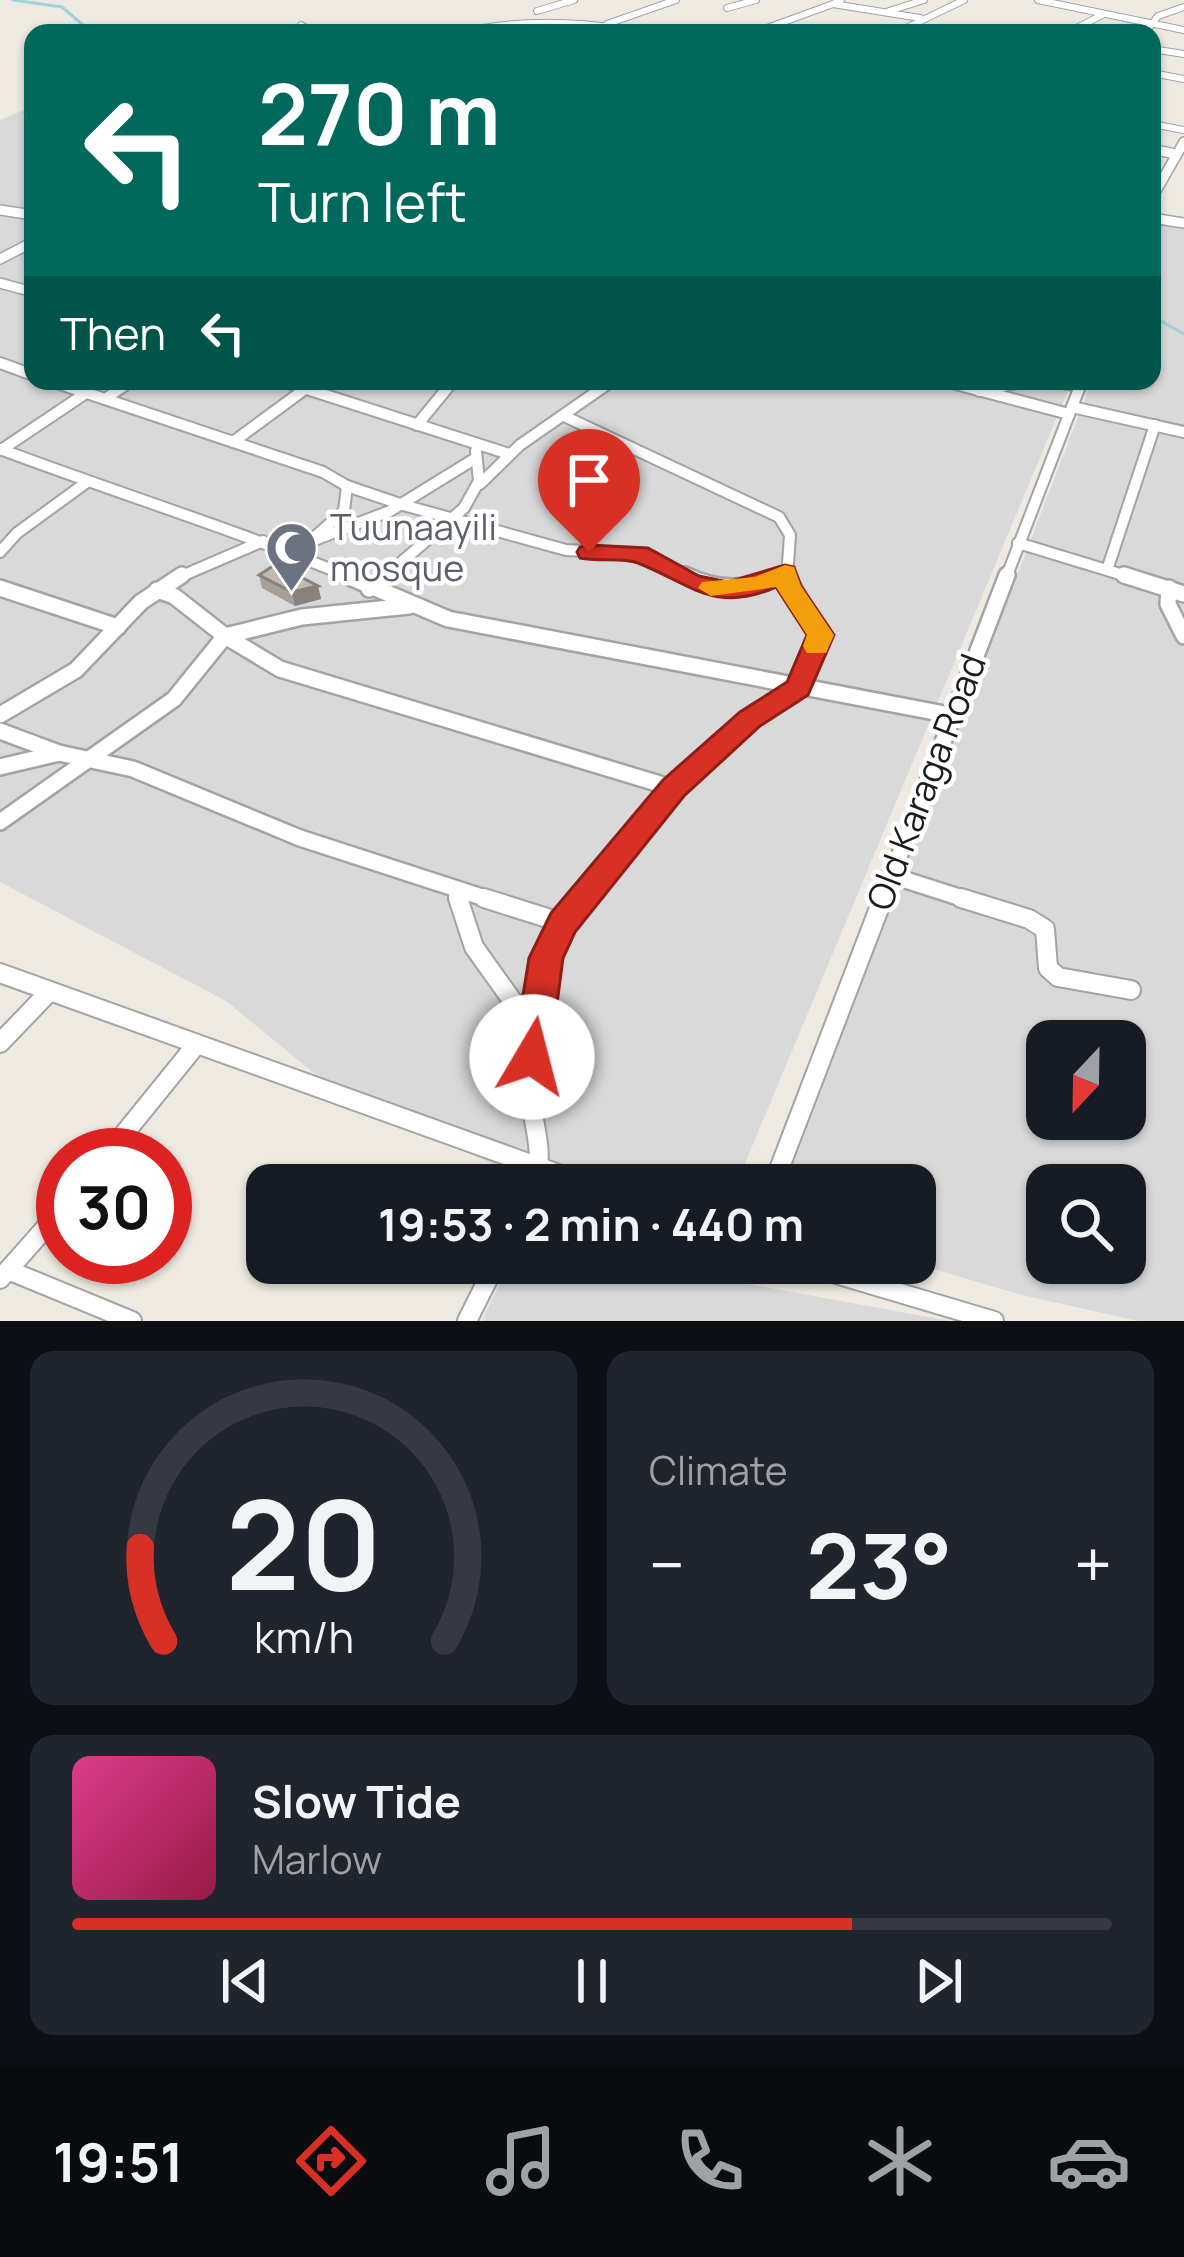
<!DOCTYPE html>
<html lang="en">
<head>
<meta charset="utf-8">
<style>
	:root { --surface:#171b24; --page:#20242c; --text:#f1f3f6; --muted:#9ea1a6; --line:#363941; --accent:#d93025 }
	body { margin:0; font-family:Manrope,sans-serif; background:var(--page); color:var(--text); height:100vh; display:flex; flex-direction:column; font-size:45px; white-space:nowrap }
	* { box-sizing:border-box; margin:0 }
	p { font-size:39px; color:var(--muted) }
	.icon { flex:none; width:66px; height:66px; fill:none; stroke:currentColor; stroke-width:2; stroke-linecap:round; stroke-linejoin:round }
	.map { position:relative; height:1321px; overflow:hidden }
	.drawer { display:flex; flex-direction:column; gap:30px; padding:30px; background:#0d0f14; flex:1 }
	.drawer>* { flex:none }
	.top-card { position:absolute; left:24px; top:24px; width:1137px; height:366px; border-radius:24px; box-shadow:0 3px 9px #0004; background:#00695c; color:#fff; overflow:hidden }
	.needle { width:78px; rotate:202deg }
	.fabs { position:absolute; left:1026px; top:1020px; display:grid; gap:24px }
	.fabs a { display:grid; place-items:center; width:120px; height:120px; border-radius:24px; background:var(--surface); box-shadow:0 3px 9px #0004; font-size:60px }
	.speed { position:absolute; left:36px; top:1128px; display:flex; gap:24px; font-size:60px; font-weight:700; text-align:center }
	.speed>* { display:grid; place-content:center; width:156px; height:156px; border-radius:50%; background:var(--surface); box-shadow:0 3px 9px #0004; line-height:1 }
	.speed .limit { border:18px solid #d22; background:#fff; color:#111 }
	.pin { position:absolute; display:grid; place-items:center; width:102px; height:102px; color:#fff; margin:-123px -51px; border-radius:50% 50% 50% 0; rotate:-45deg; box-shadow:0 0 12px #0007 }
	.pin .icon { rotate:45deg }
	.me { position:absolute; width:132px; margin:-66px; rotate:8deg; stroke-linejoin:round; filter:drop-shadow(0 0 9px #0008) }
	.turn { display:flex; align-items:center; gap:42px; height:252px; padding:0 36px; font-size:54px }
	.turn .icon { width:156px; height:156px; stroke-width:2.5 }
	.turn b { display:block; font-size:84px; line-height:102px }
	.then { display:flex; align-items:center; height:114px; padding:0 36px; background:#0003; gap:24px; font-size:45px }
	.big { font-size:90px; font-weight:700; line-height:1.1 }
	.drawer .card { flex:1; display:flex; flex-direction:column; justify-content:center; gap:18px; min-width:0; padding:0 42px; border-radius:24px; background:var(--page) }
	.drawer .dial { align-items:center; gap:0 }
	.dial svg { height:312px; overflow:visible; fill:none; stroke:var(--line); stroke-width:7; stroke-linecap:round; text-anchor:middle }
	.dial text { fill:var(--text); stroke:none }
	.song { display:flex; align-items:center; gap:36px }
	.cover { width:144px; height:144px; border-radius:18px; background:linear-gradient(135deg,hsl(330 70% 55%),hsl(340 70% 35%)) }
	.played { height:12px; border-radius:6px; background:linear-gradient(90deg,var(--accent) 75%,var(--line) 75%) }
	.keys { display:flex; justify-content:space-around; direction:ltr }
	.heat { display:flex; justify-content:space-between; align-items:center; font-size:66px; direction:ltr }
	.drawer .tiles { flex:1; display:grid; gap:30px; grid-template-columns:1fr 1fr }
	.card:last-child { grid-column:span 2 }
	.trip { position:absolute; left:246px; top:1164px; width:690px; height:120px; border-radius:24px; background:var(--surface); box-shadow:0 3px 9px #0004; font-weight:700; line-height:120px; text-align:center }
	.tab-bar { display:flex; height:192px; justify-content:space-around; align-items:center; background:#090b0e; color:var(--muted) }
	.tab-bar .icon { width:84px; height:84px }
	.tab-bar .current { color:var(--accent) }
	.tab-bar b { font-size:54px; color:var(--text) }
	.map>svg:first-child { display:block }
	.residential { fill:#dad9d9; fill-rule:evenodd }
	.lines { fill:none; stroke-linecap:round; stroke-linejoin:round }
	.stream { stroke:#a0d2de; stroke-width:3 }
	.minor-far4-casing { stroke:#a3a3a3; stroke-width:8 }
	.minor-far3-casing { stroke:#a3a3a3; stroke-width:12 }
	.minor-far2-casing { stroke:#a3a3a3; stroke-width:14 }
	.minor-far1-casing { stroke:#a3a3a3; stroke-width:20 }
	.minor-casing { stroke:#a3a3a3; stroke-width:22 }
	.minor-far4 { stroke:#fff; stroke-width:6 }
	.minor-far3 { stroke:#fff; stroke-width:9 }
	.minor-far2 { stroke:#fff; stroke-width:10 }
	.minor-far1 { stroke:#fff; stroke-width:15 }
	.minor { stroke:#fff; stroke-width:18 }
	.wall { fill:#a79f98 }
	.shaded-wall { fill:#88827c }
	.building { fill:#c2b9b1; stroke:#88827c; stroke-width:3 }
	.route { fill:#d93025; stroke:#8d1f18; stroke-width:3 }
	.slow { fill:#f59e0b }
	.labels { text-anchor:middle; stroke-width:9; stroke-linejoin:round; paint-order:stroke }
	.worship-label { font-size:36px; fill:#5b616d; stroke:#fff; text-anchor:start }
	.street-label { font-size:36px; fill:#1c1c1c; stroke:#fff }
</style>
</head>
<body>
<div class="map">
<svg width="1184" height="1321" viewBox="0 0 1184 1321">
	<rect width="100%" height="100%" fill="#eeeae1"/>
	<g class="residential">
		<polygon points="33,106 33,381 1072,381 736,1185 537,1185 336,1091 226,1001 0,882 0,120"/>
		<path d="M1152,219L1184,225V1321H1138L1018,1294L914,1263L915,1185H782L1092,381H1152ZM1047,1041H1125V1119H1047ZM1047,1185H1125V1263H1047Z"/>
		<polygon points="509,1263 709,1263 748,1284 950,1321 482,1321"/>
	</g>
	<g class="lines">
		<g class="stream">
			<polyline points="13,0 62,7 83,25 104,33"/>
			<polyline points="1152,316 1184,334"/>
		</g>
		<defs>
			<g id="minor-far4">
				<polyline points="841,0 833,4 920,18"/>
				<polyline points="1038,0 1184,30"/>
				<polyline points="727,8 756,0"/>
				<polyline points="537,11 574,0"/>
				<polyline points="889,11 924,0"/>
				<polyline points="607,24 676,0"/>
				<polyline points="301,25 314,33"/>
				<polyline points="756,32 833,4"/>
				<path d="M457,33C524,17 587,22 655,33"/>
				<polyline points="554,33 583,24"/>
				<polyline points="896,33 964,0"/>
				<polyline points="1067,33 1102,15"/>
				<polyline points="1145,33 1158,16 1184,7"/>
				<polyline points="1152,49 1184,54"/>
				<polyline points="1152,73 1184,79"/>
				<polyline points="1152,124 1184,130"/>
			</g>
			<g id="minor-far3">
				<polyline points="1152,149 1175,154"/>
				<polyline points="1152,198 1184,142"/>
				<polyline points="0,210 33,215"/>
				<polyline points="1152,218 1184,223"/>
				<polyline points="0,259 33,242"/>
				<polyline points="0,283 33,292"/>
			</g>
			<g id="minor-far2">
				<polyline points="0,363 33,375"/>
				<polyline points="51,381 323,472 347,486 403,505 566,550 640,554 691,578"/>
				<polyline points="282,381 509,454"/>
				<polyline points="944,381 1069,414"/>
				<polyline points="1051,381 1080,386"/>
				<polyline points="979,391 1027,381"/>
				<polyline points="105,399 131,381"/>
				<polyline points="1072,407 1184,432"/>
				<polyline points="564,416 779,517 790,535 787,578"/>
				<polyline points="417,425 453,381"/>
				<polyline points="233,442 305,389"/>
				<path d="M0,449C117,493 237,530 352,578"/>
				<polyline points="1,450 86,393"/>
				<polyline points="480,484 520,445 612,381"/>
				<polyline points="317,535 344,511 347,486"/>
				<polyline points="1018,543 1133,578"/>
				<polyline points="0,552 17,533 87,482"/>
				<polyline points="291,555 317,539 390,511 476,458"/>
				<polyline points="1108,567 1155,425"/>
				<polyline points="177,578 263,541"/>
				<polyline points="383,578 464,508 479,481 476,451"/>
				<polyline points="773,578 785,573"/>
				<polyline points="1006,578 1082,381"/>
			</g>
			<g id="minor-far1">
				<polyline points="345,575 448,619 950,715"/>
				<path d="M685,575C718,591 746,591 780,575"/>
				<polyline points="1124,575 1184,594"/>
				<polyline points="0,588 118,627"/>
				<polyline points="1169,588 1168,604 1184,636"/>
				<polyline points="369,589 387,575"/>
				<polyline points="157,590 174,596 225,636 280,669 673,788"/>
				<polyline points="0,715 76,670 141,602 182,575"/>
				<polyline points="0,731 59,753 133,769 300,838 494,901"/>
				<polyline points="0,767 59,753"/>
				<polyline points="0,822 174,699 225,636 302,617 409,606"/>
				<polyline points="890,875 971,901"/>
				<polyline points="457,890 458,901"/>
				<polyline points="581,901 673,788 750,719 798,688 820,635 786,575"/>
				<polyline points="882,901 1007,575"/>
			</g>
			<g id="minor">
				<polyline points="458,898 474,947 534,1031"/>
				<polyline points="484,898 563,923 584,898"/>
				<polyline points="961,898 1029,919 1045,929 1048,968 1058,977 1131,990"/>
				<polyline points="0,973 589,1185"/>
				<polyline points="0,1043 49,992"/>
				<polyline points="107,1155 196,1045"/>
				<path d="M534,1185C546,1151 532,1125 530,1091C527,1034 540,975 563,923"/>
				<polyline points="773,1185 883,898"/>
				<polyline points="799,1263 994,1321"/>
				<polyline points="8,1270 132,1321"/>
				<polyline points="0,1279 63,1208"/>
				<polyline points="467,1321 496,1263"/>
			</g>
		</defs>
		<use href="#minor-far4" class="minor-far4-casing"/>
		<use href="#minor-far3" class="minor-far3-casing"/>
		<use href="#minor-far2" class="minor-far2-casing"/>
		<use href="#minor-far1" class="minor-far1-casing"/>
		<use href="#minor" class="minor-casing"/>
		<use href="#minor-far4" class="minor-far4"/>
		<use href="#minor-far3" class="minor-far3"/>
		<use href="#minor-far2" class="minor-far2"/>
		<use href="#minor-far1" class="minor-far1"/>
		<use href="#minor" class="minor"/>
	</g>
	<polygon class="wall" points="259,575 318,586 321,599 295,606 262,588"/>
	<polygon class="shaded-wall" points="318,586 321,599 295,606 292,592"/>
	<polygon class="building" points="276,564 318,586 292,592 259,575"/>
	<path class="route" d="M589,545L648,548L699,576L728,582L785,565L794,567L801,586L834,635L808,695L760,726L684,796L575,932L563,958L550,1057L545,1069L532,1074L519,1069L513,1057L529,958L551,913L663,780L740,712L787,682L807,635L776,587C714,614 691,584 638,563C621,557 599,562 580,558L577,552L580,547Z"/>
	<polygon class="slow" points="785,565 794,567 801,586 834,635 826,653 807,653 803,646 807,635 776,587 711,596 698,588 702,582 755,577"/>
	<defs>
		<symbol id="mosque-pin" viewBox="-11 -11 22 30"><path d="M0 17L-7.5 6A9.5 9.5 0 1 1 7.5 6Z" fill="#6b7280" stroke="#fff"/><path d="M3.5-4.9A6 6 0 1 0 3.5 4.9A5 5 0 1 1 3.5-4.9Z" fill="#fff"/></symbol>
	</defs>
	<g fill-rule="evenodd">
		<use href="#mosque-pin" x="262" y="518" width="59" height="81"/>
	</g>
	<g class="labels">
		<g class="worship-label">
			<text x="330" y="540">Tuunaayili<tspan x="330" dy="41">mosque</tspan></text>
		</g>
		<g class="street-label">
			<text transform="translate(926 782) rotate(-69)" y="13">Old Karaga Road</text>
		</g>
	</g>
</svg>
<div class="fabs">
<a><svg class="needle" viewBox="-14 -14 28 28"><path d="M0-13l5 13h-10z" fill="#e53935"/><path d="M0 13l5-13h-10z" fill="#9ea1a6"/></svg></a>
<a><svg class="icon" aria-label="search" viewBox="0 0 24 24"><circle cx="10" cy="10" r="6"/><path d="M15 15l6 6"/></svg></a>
</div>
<div class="speed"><div class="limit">30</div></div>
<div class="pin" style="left:589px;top:552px;background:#d93025"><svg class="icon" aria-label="arrive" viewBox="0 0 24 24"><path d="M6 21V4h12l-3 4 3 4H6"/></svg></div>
<svg class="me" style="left:532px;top:1057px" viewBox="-20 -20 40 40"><circle r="19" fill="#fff"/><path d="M0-13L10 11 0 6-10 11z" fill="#d93025"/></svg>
<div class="trip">19:53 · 2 min · 440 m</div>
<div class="top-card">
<div class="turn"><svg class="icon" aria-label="left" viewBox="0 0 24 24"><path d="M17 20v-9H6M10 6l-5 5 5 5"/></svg><div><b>270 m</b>Turn left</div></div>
<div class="then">Then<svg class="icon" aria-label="left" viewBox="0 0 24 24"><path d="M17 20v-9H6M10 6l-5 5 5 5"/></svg></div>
</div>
</div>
<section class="drawer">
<div class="tiles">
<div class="card dial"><svg viewBox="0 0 100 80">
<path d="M14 69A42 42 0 1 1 86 69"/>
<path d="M14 69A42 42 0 0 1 8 45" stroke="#d93025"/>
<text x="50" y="56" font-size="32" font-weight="700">20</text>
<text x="50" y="72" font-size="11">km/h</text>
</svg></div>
<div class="card"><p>Climate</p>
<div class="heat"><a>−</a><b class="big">23°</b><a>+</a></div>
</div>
<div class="card">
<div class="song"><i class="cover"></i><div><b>Slow Tide</b><p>Marlow</p></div></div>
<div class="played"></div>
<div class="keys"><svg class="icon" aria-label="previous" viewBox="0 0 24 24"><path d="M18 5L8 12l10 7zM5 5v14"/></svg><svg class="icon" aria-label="pause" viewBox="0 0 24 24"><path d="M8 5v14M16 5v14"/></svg><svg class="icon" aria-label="next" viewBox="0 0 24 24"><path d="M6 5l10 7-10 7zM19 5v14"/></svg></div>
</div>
</div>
</section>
<nav class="tab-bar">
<b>19:51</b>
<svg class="icon current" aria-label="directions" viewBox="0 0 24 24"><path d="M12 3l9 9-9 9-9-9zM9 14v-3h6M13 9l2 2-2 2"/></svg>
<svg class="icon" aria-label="music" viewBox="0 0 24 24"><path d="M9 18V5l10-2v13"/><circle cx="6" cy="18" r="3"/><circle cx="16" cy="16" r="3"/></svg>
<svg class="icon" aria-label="phone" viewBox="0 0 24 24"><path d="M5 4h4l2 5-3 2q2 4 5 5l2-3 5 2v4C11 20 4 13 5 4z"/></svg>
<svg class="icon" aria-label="climate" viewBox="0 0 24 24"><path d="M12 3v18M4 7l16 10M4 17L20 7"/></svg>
<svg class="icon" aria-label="car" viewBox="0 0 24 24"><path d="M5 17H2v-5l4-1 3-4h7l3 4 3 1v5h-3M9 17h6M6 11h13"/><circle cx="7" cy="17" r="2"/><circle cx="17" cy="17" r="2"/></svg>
</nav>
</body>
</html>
